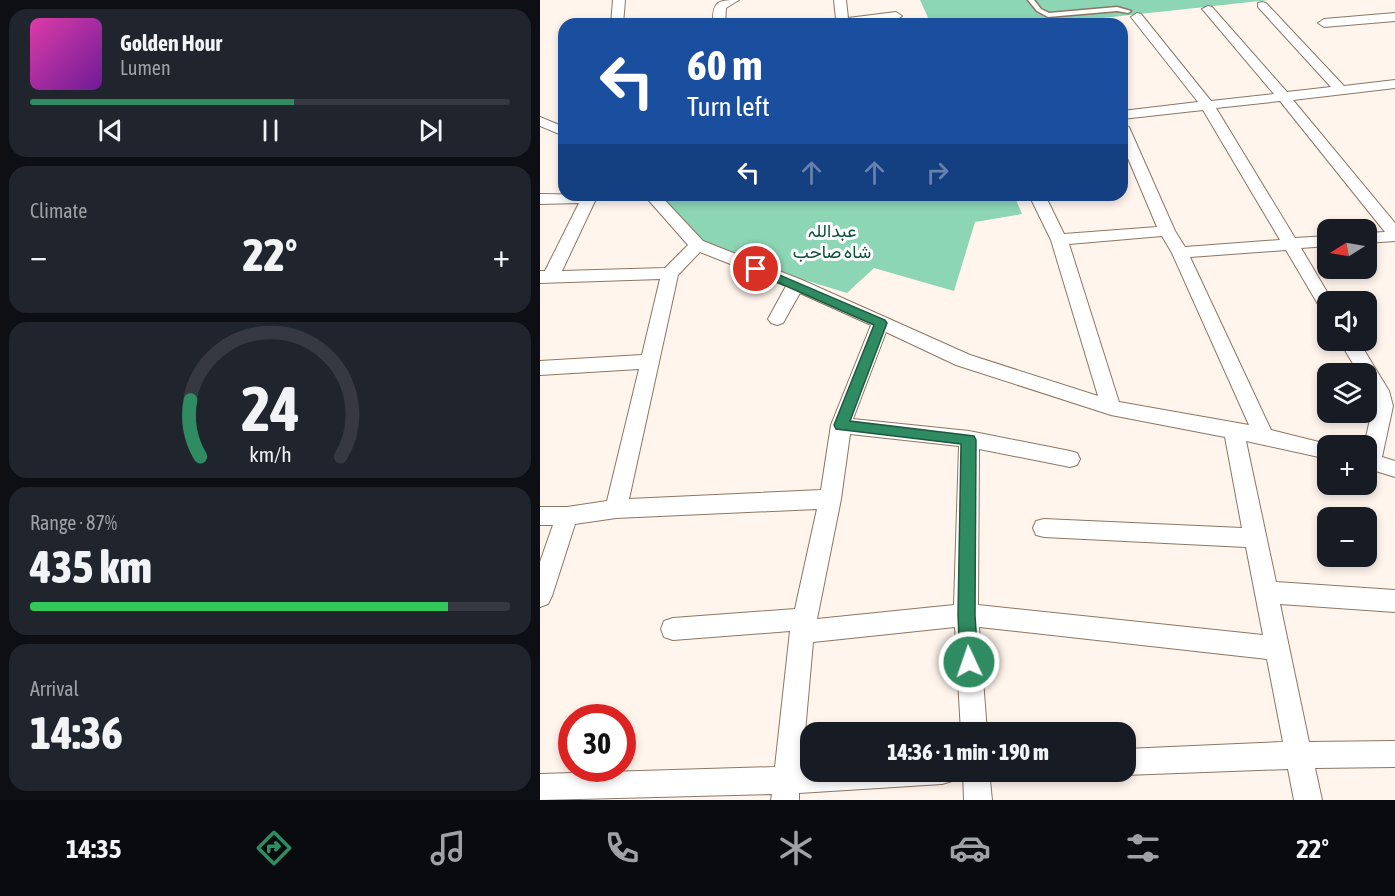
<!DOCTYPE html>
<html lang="en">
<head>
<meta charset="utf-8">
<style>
	:root { --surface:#171b24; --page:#20242c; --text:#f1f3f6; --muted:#9ea1a6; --line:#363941; --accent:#2f8b62 }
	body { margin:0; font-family:"Asap Condensed",Vazirmatn,sans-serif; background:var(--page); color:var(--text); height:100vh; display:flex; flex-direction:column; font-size:22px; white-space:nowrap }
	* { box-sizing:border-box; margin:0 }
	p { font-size:20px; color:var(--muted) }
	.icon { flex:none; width:33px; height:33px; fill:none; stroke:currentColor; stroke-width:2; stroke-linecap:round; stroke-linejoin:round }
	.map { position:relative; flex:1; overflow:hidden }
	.drawer { display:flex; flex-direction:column; gap:9px; padding:9px; background:#0d0f14; width:540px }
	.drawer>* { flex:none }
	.guide { position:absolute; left:18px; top:18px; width:570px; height:183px; border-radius:18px; box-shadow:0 3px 9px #0003; background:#1a4fa0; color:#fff; overflow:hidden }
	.needle { width:39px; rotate:259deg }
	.buttons { position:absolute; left:777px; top:219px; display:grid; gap:12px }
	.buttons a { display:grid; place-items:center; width:60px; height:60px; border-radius:12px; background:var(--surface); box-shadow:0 3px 9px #0003; font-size:30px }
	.speed { position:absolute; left:18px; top:704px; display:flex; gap:12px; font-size:30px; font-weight:700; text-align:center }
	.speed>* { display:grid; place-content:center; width:78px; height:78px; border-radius:50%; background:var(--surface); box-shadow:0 3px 9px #0003; line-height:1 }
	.speed .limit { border:9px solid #d22; background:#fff; color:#111 }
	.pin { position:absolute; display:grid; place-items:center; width:51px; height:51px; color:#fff; margin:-26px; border:3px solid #fff; border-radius:50%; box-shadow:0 2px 6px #0007 }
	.me { position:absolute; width:66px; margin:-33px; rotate:357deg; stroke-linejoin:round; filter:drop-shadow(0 0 4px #0008) }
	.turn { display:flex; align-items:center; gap:21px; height:126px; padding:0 30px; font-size:27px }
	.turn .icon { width:78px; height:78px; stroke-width:2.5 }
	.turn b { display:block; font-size:42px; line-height:51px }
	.lanes { display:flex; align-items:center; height:57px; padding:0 30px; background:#0003; justify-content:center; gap:30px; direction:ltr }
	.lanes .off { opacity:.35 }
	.big { font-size:45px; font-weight:800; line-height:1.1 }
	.drawer .tile { flex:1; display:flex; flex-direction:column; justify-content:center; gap:9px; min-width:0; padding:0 21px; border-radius:18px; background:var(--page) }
	.drawer .dial { align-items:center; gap:0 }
	.dial svg { height:156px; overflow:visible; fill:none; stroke:var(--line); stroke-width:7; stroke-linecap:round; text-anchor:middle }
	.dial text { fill:var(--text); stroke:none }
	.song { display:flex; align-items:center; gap:18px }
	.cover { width:72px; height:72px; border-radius:9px; background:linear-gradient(135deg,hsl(320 70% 55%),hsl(280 70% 35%)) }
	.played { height:6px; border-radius:3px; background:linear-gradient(90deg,var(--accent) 55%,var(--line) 55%) }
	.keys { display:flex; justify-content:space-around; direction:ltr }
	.heat { display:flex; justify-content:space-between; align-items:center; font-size:33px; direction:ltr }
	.charge { height:9px; border-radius:4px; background:linear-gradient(90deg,#34c759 87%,var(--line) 0) }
	.trip { position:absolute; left:260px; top:722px; width:336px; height:60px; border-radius:18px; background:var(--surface); box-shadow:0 3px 9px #0003; font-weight:800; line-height:60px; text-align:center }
	.tab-bar { display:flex; height:96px; justify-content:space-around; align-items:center; background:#090b0e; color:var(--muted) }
	.tab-bar .icon { width:42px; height:42px }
	.tab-bar .selected { color:var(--accent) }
	.tab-bar b { font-size:27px; color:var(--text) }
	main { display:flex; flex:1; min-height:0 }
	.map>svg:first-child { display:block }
	.green { fill:#8cd5b5 }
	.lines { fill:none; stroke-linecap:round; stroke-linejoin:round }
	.service-casing { stroke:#8c7664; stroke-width:3 }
	.minor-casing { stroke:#8c7664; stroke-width:2 }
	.service { fill:#fff; fill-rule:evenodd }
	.minor { fill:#fff; fill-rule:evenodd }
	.route { fill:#2f8b62; stroke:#1f5a40; stroke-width:1.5 }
	.labels { text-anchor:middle; stroke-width:6; stroke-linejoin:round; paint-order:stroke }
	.park-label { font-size:18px; fill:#0c5039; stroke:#fff }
</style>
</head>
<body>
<main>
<section class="drawer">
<div class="tile">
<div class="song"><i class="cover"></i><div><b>Golden Hour</b><p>Lumen</p></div></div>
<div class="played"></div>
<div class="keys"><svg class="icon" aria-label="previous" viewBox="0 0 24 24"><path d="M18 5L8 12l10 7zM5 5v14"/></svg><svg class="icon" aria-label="pause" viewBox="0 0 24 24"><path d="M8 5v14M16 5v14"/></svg><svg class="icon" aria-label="next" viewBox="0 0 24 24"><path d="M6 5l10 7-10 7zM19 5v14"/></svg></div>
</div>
<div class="tile"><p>Climate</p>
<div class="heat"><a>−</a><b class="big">22°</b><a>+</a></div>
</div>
<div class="tile dial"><svg viewBox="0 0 100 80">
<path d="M14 69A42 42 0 1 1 86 69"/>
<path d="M14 69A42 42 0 0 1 9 40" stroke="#2f8b62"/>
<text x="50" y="56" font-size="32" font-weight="700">24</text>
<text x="50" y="72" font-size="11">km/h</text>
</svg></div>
<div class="tile"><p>Range · 87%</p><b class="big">435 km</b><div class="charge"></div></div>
<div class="tile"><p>Arrival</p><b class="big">14:36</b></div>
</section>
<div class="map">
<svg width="855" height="800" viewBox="0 0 855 800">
	<rect width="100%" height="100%" fill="#fff5ed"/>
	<g class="green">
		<polygon points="380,0 729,0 507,24 391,24"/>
		<polygon points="120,195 474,195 482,214 435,222 414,291 334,268 307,293 196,259 160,242"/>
	</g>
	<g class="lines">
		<defs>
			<polygon id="service" points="488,0 494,0 501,9 509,13 577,7 591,11 588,13 577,11 508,17 497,11"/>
			<g id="minor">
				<polygon points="73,0 85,0 83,24 71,24"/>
				<path d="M199,0L186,8L185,24H173C172,1 178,0 199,0Z"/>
				<path d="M294,0H306L308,18L356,12L362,16C350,26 294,24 277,24L279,21L296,19Z"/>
				<path d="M722,2L726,3L804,86L855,80V88L753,100L855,223V241L826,243V233L845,232L740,101L676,108L755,238L788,236V246L761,248L793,302H788V313L782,311L746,250L650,257L731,430L795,446H788V459L706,441L736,582L855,590V612L740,604L769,742L855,741V767L775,768L782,800H754L748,769L585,775L575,771H585V749L743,742L727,659L439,627L447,732H421L415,627L273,642L262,766L270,765V771H415L412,781L402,784L259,793V800H231L232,794L0,800V774L235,767L250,631L133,640L124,637L121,629L124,621L133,618L255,609L277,509L76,518L35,524L12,596L8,604L0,607V562L13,525H0V507H27L67,501L99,369L0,375V361L102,355L120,279L0,283V271H5L39,203L0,204V194L65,195L55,201L22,271L125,268L148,245L104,195H120L163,241L262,280L430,355L558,396L511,240L489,195H505L524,234L617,227L582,144V123L589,127L635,231L645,247L740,240L663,110L582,119V111L658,102L591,17L597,13L601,14L671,101L734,94L664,11L662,9L668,6L672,7L747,92L791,87L718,7V3ZM622,236L632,253L709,425L579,402L529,244ZM160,252L246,286L228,319L231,323L237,325L243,323L260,293L331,325L291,425L281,490L89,499L138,275ZM346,332L416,365L571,415L685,437L702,528L504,519L496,521L493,528L496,535L504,537L706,547L723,635L438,605L439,449L530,467L537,465L540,459L537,453L530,451L429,431L313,419ZM310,434L419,446L414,605L277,619L301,499Z"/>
				<polygon points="855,13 855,21 784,27 778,23 784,19"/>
				<polygon points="0,117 24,127 24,136 0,126"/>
				<polygon points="799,340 818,340 849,391 853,406 842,457 855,461 855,477 826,468 826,446 824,446 833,406 826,387 826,374 819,374"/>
				<polygon points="423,771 449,771 452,800 424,800"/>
			</g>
		</defs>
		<use href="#service" class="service-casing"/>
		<use href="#minor" class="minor-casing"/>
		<use href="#service" class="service"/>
		<use href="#minor" class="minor"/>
	</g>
	<polygon class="route" points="216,265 345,320 347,323 310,421 434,436 436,440 435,615 438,662 435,668 429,670 423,668 420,662 418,615 421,444 296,429 294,425 334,325 212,271 211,269"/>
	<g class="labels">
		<g class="park-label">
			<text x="292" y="237">عبداللہ<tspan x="292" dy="21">شاہ صاحب</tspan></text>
		</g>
	</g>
</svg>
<div class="buttons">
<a><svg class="needle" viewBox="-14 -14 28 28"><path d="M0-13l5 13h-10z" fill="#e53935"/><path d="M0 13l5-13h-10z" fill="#9ea1a6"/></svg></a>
<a><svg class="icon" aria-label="sound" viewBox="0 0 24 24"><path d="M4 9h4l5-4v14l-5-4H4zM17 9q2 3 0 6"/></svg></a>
<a><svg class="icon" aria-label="layers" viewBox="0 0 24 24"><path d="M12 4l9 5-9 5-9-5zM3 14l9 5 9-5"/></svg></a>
<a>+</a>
<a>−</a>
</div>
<div class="speed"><div class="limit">30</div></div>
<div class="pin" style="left:216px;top:269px;background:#d93025"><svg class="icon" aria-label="arrive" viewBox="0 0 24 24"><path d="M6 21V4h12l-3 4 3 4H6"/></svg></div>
<svg class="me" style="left:429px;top:662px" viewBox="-20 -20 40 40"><circle r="17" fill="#2f8b62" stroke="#fff" stroke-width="3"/><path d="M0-11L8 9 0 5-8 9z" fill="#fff"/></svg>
<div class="trip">14:36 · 1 min · 190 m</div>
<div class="guide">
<div class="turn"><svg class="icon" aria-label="left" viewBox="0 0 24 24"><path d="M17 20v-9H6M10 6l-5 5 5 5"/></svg><div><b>60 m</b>Turn left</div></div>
<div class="lanes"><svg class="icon" aria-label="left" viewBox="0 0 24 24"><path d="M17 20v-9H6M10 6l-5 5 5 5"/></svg><svg class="icon off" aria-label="ahead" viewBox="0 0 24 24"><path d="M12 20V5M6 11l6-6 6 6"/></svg><svg class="icon off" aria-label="ahead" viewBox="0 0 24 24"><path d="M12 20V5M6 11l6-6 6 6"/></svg><svg class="icon off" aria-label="right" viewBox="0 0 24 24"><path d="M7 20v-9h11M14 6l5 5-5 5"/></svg></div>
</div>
</div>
</main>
<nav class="tab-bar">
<b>14:35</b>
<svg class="icon selected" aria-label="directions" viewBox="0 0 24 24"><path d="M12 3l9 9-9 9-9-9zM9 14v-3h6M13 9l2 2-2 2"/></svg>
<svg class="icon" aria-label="music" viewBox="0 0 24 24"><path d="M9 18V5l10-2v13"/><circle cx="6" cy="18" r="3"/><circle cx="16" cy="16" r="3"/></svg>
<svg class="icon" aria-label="phone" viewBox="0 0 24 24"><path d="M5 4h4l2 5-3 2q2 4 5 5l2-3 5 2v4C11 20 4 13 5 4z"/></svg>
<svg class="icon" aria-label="climate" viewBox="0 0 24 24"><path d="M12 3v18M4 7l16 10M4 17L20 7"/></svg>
<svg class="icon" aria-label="car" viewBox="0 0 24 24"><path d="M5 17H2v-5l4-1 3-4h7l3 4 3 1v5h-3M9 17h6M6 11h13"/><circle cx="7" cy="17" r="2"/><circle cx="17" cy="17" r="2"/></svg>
<svg class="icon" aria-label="filters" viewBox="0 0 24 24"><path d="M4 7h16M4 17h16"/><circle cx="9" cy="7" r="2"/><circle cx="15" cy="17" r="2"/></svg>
<b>22°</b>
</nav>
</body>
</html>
